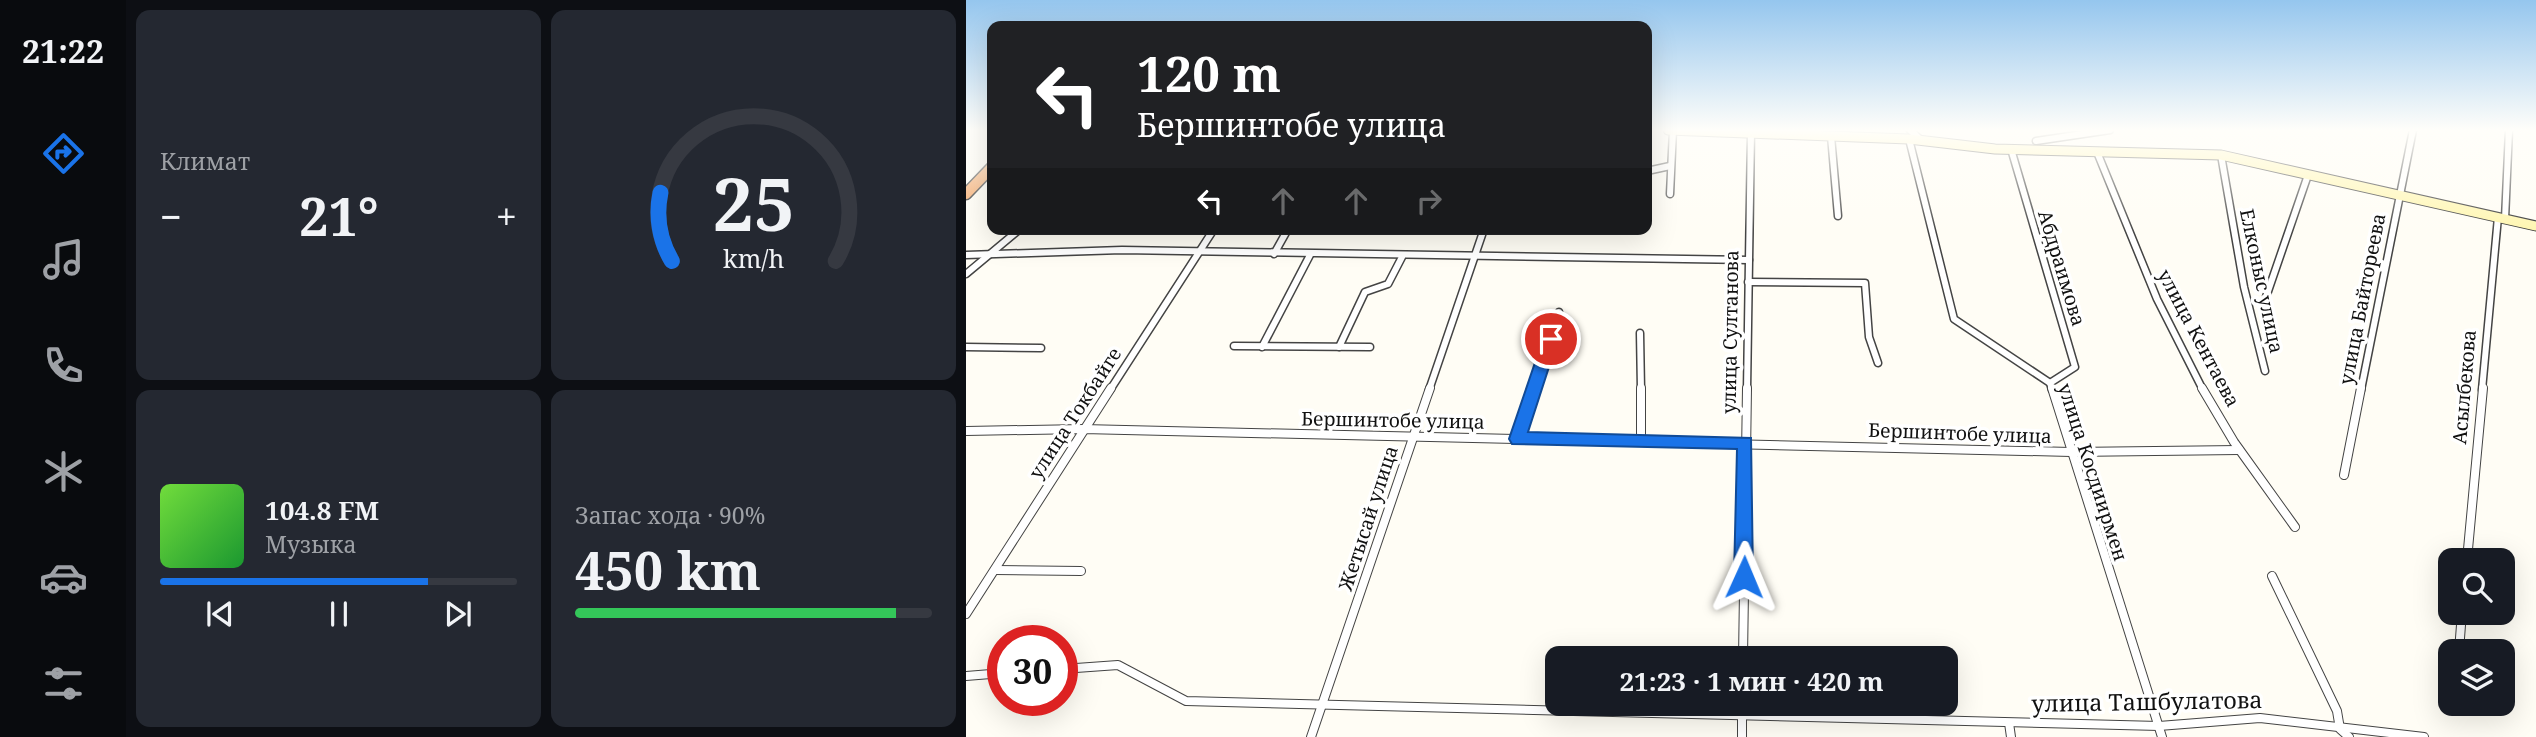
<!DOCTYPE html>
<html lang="ru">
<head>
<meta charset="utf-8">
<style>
	:root { --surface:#171b24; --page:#242831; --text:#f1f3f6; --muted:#9ea1a6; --line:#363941; --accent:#1a73e8 }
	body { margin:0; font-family:"Noto Serif",serif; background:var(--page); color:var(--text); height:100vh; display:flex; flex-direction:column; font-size:26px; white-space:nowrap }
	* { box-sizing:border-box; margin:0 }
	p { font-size:23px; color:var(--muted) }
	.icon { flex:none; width:38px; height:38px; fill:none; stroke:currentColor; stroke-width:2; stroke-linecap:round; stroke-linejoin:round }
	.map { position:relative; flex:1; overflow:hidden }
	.panel { display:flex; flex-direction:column; gap:10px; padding:10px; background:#0d0f14; width:840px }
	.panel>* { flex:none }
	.top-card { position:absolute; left:21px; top:21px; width:665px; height:214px; border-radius:14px; box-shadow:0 7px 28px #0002; background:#202124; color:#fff; overflow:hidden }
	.fabs { position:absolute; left:1472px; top:548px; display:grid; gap:14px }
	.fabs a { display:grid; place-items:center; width:77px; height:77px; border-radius:14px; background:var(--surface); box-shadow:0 7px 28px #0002; font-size:35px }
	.speed { position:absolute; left:21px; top:625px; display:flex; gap:14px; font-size:35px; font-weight:700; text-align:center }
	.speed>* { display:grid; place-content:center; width:91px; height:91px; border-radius:50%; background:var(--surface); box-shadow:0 7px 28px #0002; line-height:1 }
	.speed .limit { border:10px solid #d22; background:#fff; color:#111 }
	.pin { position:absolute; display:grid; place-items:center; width:60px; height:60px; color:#fff; margin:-30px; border:4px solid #fff; border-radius:50%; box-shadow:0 2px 7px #0007 }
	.me { position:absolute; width:77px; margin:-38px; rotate:1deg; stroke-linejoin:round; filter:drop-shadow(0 0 5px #0008) }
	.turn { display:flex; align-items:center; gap:24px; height:147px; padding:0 35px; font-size:32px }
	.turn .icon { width:91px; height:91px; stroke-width:2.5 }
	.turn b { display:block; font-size:49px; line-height:60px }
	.lanes { display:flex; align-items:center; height:66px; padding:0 35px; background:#0003; justify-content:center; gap:35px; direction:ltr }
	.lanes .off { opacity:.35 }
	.big { font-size:52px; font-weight:700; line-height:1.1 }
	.panel .tile { flex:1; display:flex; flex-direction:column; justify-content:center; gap:10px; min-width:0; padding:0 24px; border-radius:14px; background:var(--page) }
	.panel .dial { align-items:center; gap:0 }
	.dial svg { height:182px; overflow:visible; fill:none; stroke:var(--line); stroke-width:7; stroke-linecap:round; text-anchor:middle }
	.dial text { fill:var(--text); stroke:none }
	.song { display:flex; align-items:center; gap:21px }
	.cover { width:84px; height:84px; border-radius:10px; background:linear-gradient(135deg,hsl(100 70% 55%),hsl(130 70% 35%)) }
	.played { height:7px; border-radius:4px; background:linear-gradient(90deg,var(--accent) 75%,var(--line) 75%) }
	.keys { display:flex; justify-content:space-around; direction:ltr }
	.heat { display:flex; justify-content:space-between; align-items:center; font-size:38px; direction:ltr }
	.charge { height:10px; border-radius:5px; background:linear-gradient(90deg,#34c759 90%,var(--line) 0) }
	.panel .tiles { flex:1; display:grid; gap:10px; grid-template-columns:repeat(2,1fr) }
	.trip { position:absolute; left:579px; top:646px; width:413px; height:70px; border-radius:14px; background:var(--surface); box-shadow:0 7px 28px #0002; font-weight:700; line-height:70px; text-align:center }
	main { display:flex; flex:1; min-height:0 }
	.tabs { display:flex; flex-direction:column; width:126px; justify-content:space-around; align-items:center; background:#090b0e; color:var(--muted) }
	.tabs .icon { width:49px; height:49px }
	.tabs .current { color:var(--accent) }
	.tabs b { font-size:32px; color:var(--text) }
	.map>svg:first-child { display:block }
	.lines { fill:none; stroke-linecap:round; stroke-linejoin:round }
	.street-far1-casing { stroke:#444; stroke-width:9 }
	.street-casing { stroke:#444; stroke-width:10 }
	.secondary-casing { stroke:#333; stroke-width:11 }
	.highway-casing { stroke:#222; stroke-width:13 }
	.street-far1 { stroke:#fff; stroke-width:6 }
	.street { stroke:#fff; stroke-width:8 }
	.secondary { stroke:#fff6b0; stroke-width:9 }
	.highway { stroke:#f5a25d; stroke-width:10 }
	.route { fill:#1a73e8; stroke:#114b97; stroke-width:2 }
	.labels { text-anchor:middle; stroke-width:7; stroke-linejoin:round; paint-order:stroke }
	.street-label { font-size:19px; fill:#111; stroke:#fff }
	.near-street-label { font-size:23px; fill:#111; stroke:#fff }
</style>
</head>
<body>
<main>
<nav class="tabs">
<b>21:22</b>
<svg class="icon current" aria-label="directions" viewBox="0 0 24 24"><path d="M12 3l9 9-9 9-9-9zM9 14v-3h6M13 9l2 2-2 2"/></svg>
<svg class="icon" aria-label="music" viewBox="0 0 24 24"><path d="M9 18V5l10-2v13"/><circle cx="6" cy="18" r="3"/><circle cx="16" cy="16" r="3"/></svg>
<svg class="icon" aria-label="phone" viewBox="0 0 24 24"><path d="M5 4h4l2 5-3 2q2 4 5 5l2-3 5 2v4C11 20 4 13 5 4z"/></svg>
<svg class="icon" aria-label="climate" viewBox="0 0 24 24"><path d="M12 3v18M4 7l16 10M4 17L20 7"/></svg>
<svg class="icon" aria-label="car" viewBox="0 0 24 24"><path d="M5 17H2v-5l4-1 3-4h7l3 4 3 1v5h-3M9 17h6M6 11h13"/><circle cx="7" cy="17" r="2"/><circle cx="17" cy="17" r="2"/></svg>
<svg class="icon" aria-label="filters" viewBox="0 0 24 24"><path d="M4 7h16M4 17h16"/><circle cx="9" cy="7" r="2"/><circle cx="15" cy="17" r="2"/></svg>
</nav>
<section class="panel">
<div class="tiles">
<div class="tile"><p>Климат</p>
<div class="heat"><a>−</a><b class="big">21°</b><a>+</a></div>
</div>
<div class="tile dial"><svg viewBox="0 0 100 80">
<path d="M14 69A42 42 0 1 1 86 69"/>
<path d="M14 69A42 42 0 0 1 9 39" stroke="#1a73e8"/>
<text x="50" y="56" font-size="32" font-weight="700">25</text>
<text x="50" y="72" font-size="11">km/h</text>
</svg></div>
<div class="tile">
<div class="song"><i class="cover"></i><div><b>104.8 FM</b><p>Музыка</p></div></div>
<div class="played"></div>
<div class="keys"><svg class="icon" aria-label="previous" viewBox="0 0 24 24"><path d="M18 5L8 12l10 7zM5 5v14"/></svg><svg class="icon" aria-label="pause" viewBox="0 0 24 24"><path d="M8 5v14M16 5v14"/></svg><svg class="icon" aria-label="next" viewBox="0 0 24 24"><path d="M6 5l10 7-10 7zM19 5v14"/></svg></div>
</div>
<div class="tile"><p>Запас хода · 90%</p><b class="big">450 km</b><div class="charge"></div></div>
</div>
</section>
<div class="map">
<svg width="1570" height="737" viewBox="0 0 1570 737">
	<rect width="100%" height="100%" fill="#fffdf5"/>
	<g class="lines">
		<defs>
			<g id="street-far1">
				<polyline points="944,130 956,141"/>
				<polyline points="865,136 872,216"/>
				<polyline points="943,139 988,319 1084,383 1086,390"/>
				<polyline points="1070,141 1144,130"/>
				<polyline points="1045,149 1109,367 1084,383"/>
				<polyline points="1131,152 1191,299 1237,390"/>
				<polyline points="1255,155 1278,287 1299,371"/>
				<polyline points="681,171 704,166"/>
				<polyline points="704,194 707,130"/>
				<polyline points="1539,219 1543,130"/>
				<polyline points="308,254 322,229"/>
				<polyline points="0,255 156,250 783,260"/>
				<polyline points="0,274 54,229"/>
				<polyline points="782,282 899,283 903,337 912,363"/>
				<polyline points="1299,300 1342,175"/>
				<polyline points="674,333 675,390"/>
				<polyline points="268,346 404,347"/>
				<polyline points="0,347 75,348"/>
				<polyline points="296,347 344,255"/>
				<polyline points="373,347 399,292 422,284 436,257"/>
				<polyline points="144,390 248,229"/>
				<polyline points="463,390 518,229"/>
				<polyline points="568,390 593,312"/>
				<polyline points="781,390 785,132"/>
				<polyline points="1395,390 1447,130"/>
				<polyline points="1516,390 1532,217"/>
			</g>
			<g id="street">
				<polyline points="675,388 675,440"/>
				<polyline points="1086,388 1196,737"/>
				<polyline points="1236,388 1268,442 1329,527"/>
				<polyline points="0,431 117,429 1105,452 1273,450"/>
				<polyline points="552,439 568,388"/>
				<polyline points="1378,475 1395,388"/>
				<polyline points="1501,560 1517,388"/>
				<polyline points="29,570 115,571"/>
				<polyline points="1306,576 1371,711 1374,729 1383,737"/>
				<polyline points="0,614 145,388"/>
				<polyline points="1493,651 1496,612"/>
				<polyline points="777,658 781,388"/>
				<polyline points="96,669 152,665 220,701 1193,726 1294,718 1458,737"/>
				<polyline points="0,676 37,673"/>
				<polyline points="776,704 776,737"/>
				<polyline points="1488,704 1488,711"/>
				<polyline points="1043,723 1045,737"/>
				<polyline points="345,737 464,388"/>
			</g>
			<polyline id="secondary" points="702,130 943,139 1029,149 1255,155 1570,226"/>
			<polyline id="highway" points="0,194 26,167"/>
		</defs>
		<use href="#street-far1" class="street-far1-casing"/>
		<use href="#street" class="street-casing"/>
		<use href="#secondary" class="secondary-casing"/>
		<use href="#highway" class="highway-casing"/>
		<use href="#street-far1" class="street-far1"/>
		<use href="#street" class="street"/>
		<use href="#secondary" class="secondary"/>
		<use href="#highway" class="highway"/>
	</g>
	<linearGradient id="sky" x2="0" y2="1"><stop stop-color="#95c6ee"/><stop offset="0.56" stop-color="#fffefa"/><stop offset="1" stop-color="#fffefa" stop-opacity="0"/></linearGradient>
	<rect width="1570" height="233" fill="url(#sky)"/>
	<polygon class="route" points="585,333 592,339 562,432 785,438 787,577 785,583 778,586 771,583 768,577 771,449 546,444 543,439 577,339"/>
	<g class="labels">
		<g class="street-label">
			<text transform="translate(1096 268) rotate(73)" y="7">Абдраимова</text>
			<text transform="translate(1296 281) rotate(78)" y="7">Елконыс улица</text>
			<text transform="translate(1396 299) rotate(-79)" y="7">улица Байтореева</text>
			<text transform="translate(764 332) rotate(-89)" y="7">улица Султанова</text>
			<text transform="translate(1233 338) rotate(62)" y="7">улица Кентаева</text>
			<text transform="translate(1498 387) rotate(-85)" y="7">Асылбекова</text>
			<text transform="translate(109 413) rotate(-57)" y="7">улица Токбайге</text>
			<text transform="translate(427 420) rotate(1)" y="7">Бершинтобе улица</text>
			<text transform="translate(994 433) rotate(2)" y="7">Бершинтобе улица</text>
			<text transform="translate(1127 472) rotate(72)" y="7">улица Косдиирмен</text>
			<text transform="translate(402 518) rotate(-72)" y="7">Жетысай улица</text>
		</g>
		<g class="near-street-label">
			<text transform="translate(1181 702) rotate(-1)" y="8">улица Ташбулатова</text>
		</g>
	</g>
</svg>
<div class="fabs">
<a><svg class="icon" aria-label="search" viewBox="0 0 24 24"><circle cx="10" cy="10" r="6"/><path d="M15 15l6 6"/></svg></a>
<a><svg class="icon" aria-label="layers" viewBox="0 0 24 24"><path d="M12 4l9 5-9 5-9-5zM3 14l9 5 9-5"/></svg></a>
</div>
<div class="speed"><div class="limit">30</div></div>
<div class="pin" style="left:585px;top:339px;background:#d93025"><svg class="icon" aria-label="arrive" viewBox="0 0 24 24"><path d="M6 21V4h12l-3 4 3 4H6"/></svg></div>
<svg class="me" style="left:778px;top:577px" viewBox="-20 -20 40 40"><path d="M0-17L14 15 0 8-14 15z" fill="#1a73e8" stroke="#fff" stroke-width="4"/></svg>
<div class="trip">21:23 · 1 мин · 420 m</div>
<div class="top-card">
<div class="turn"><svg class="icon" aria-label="left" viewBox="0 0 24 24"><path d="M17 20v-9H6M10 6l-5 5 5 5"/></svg><div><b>120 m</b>Бершинтобе улица</div></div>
<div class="lanes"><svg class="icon" aria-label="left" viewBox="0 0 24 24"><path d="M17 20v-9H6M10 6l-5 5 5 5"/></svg><svg class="icon off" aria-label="ahead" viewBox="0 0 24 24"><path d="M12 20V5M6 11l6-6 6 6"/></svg><svg class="icon off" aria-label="ahead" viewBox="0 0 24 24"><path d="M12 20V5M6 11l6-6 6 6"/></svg><svg class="icon off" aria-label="right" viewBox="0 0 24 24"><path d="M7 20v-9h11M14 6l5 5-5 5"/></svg></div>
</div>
</div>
</main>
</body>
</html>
